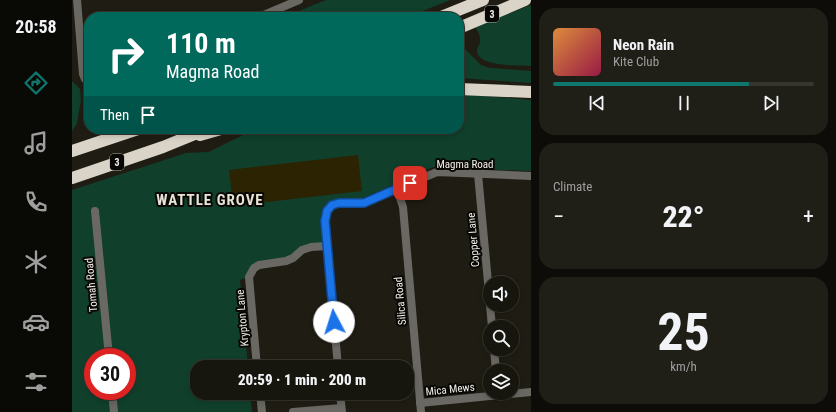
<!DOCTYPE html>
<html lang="en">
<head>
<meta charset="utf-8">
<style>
	:root { --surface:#17160e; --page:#201f17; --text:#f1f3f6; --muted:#9e9f9e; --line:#36352e; --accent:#0f766e }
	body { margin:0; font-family:"Roboto Condensed",sans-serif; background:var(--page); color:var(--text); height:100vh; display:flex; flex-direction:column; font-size:15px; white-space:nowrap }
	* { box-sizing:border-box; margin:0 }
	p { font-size:13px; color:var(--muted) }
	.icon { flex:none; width:22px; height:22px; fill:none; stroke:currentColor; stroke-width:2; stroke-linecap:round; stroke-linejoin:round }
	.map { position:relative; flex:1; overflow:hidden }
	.details { display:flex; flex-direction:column; gap:8px; padding:8px; background:#0d0c08; width:305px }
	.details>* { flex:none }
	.guide { position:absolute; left:12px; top:12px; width:380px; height:122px; border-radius:16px; box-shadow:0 2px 6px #0003,0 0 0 1px var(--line); background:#00695c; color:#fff; overflow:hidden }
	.fabs { position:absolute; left:411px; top:276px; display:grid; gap:8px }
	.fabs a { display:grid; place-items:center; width:36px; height:36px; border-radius:50%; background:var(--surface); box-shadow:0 2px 6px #0003,0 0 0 1px var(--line); font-size:20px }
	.speed { position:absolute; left:12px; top:348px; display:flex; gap:8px; font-size:20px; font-weight:700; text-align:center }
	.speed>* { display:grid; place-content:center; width:52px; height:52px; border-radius:50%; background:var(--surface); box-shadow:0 2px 6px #0003,0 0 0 1px var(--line); line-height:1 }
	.speed .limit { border:6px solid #d22; background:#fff; color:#111 }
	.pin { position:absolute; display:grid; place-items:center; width:34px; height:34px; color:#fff; margin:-17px; border-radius:8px; box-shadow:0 2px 6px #0006 }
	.me { position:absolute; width:44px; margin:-22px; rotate:355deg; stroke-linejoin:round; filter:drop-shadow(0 0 3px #0008) }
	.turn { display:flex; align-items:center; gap:14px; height:84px; padding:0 16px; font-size:18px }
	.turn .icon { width:52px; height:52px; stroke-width:2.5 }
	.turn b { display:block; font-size:28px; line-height:34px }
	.then { display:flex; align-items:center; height:38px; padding:0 16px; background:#0003; gap:8px; font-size:15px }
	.big { font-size:30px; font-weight:800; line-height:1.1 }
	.details .widget { flex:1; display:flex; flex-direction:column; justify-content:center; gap:6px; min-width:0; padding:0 14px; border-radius:16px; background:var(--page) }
	.details .dial { align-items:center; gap:0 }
	.dial b { font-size:52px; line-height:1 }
	.song { display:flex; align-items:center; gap:12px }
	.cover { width:48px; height:48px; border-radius:6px; background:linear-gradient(135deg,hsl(30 70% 55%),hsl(340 70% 35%)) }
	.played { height:4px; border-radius:2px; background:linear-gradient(90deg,var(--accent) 75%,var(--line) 75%) }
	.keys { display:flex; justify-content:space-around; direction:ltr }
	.heat { display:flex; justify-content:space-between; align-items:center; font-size:22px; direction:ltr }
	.trip { position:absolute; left:118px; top:360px; width:224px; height:40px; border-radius:16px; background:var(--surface); box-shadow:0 2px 6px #0003,0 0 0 1px var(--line); font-weight:800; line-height:40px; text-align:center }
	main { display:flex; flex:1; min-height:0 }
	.menu { display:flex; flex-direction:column; width:72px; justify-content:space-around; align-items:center; background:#090906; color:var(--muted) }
	.menu .icon { width:28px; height:28px }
	.menu .current { color:var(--accent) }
	.menu b { font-size:18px; color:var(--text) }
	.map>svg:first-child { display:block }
	.green { fill:#10402c; fill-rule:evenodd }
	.sand { fill:#2c2303 }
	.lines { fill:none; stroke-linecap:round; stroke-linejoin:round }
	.minor { stroke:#6a6863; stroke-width:8 }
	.motorway { stroke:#d9d4c7; stroke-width:12 }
	.route-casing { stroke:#114b97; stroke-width:10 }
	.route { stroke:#1a73e8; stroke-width:7 }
	.labels { text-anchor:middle; stroke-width:4; stroke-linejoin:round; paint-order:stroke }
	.shield { fill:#080704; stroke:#acaba5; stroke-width:1 }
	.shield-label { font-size:10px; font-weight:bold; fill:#f3f1ea }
	.street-label { font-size:11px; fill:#f3f1ea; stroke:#080704 }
	.district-label { font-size:15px; font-weight:bold; letter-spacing:1px; fill:#e7e3d6; stroke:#080704 }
</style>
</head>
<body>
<main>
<nav class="menu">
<b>20:58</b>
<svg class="icon current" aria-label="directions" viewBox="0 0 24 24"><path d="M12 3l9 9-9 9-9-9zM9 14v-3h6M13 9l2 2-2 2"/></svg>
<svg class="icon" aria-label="music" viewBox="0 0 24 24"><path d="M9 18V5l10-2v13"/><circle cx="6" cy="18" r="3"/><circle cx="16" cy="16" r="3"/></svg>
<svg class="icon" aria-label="phone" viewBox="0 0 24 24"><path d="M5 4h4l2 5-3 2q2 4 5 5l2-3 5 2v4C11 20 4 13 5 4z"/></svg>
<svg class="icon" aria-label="climate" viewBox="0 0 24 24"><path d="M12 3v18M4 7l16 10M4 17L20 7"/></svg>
<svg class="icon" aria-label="car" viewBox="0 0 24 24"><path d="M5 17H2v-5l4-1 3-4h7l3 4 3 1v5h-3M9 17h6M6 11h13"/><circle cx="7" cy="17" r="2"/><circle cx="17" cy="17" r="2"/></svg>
<svg class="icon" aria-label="filters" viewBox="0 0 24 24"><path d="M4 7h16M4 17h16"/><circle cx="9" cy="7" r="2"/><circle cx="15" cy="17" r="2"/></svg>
</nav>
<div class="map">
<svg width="459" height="412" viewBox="0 0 459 412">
	<rect width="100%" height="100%" fill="#1f1d13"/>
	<g class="green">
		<polygon points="254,0 378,0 336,17 212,17"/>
		<path d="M459,5V66C447,65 406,67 405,51C405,47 408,45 408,42C409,37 406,31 403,27Z"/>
		<polygon points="387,35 389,45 409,65 418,68 459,71 459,83 387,78"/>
		<polygon points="0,81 8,89 9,100 5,123 0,131"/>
		<path d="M387,94L459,100V171L361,167L291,198L292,203H267L255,211V246L239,247L221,258L187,265L177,277L168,280L176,367H125V393H178L180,412H0V190L114,153L137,152L183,129H387ZM21,357H55V391H21Z"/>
	</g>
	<polygon class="sand" points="286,155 290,191 161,206 157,170"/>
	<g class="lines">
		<g class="minor">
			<polyline points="5,0 11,74 13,79 17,83"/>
			<polyline points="187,17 227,0"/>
			<polyline points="406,174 418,304"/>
			<polyline points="325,189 331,207 349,412"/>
			<polyline points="23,211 37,357"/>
			<polyline points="418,305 420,327"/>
			<polyline points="422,349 424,371"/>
			<polyline points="185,367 177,277 182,268 187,265 214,261 221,258 230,250 239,247 255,246"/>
			<polyline points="266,367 253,221 255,211 260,205 267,203 292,203 365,172 459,176"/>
			<polyline points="40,391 42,412"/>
			<polyline points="188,393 190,412"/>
			<polyline points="268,393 270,412"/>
			<polyline points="348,403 459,392"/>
			<polyline points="221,412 269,408"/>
		</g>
		<g class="motorway">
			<polyline points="369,17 411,0"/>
			<polyline points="387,28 453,0"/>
			<polyline points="387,89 459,92"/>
			<polyline points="128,135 149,129"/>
			<polyline points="0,151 66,129"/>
			<polyline points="0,178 91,147 135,129"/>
		</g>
	</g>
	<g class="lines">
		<defs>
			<polyline id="route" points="262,322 253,221 255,211 260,205 267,203 292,203 338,183"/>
		</defs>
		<use href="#route" class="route-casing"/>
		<use href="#route" class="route"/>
	</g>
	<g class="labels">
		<g class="shield">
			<rect x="413" y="6" width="14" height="16" rx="3"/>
			<rect x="38" y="154" width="14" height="16" rx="3"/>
		</g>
		<g class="shield-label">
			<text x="420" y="18">3</text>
			<text x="45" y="166">3</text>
		</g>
		<g class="street-label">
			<text x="393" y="168">Magma Road</text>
			<text transform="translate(401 240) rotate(-95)" y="4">Copper Lane</text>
			<text transform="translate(19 285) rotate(-95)" y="4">Tomah Road</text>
			<text transform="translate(328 301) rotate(-95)" y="4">Silica Road</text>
			<text transform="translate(170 318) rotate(-95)" y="4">Krypton Lane</text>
			<text transform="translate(378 389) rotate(-6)" y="4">Mica Mews</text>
		</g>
		<g class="district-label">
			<text x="138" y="205">WATTLE GROVE</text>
		</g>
	</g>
</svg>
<div class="fabs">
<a><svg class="icon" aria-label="sound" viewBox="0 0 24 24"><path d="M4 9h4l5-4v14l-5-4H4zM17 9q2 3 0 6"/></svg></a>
<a><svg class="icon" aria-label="search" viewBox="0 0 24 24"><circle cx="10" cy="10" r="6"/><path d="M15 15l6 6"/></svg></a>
<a><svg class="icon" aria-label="layers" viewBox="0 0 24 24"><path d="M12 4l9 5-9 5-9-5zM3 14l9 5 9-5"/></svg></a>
</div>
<div class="speed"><div class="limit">30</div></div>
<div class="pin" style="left:338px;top:183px;background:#d93025"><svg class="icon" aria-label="arrive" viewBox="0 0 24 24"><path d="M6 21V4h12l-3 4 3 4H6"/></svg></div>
<svg class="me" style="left:262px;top:322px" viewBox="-20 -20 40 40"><circle r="19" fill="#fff"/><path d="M0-13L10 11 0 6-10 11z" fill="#1a73e8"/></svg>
<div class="trip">20:59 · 1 min · 200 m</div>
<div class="guide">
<div class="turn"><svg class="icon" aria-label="right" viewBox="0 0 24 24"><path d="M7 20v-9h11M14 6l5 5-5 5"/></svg><div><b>110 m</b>Magma Road</div></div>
<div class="then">Then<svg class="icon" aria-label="arrive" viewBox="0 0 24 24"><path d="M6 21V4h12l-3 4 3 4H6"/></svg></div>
</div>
</div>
<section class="details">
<div class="widget">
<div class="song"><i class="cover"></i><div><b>Neon Rain</b><p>Kite Club</p></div></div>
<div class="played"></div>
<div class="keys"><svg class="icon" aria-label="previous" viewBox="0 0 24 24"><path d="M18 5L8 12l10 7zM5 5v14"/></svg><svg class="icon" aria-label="pause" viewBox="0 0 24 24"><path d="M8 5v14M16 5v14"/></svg><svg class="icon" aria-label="next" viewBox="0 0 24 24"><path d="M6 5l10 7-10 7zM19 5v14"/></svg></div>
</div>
<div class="widget"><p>Climate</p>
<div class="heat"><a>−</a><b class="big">22°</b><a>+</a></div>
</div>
<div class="widget dial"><b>25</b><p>km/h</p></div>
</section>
</main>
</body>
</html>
